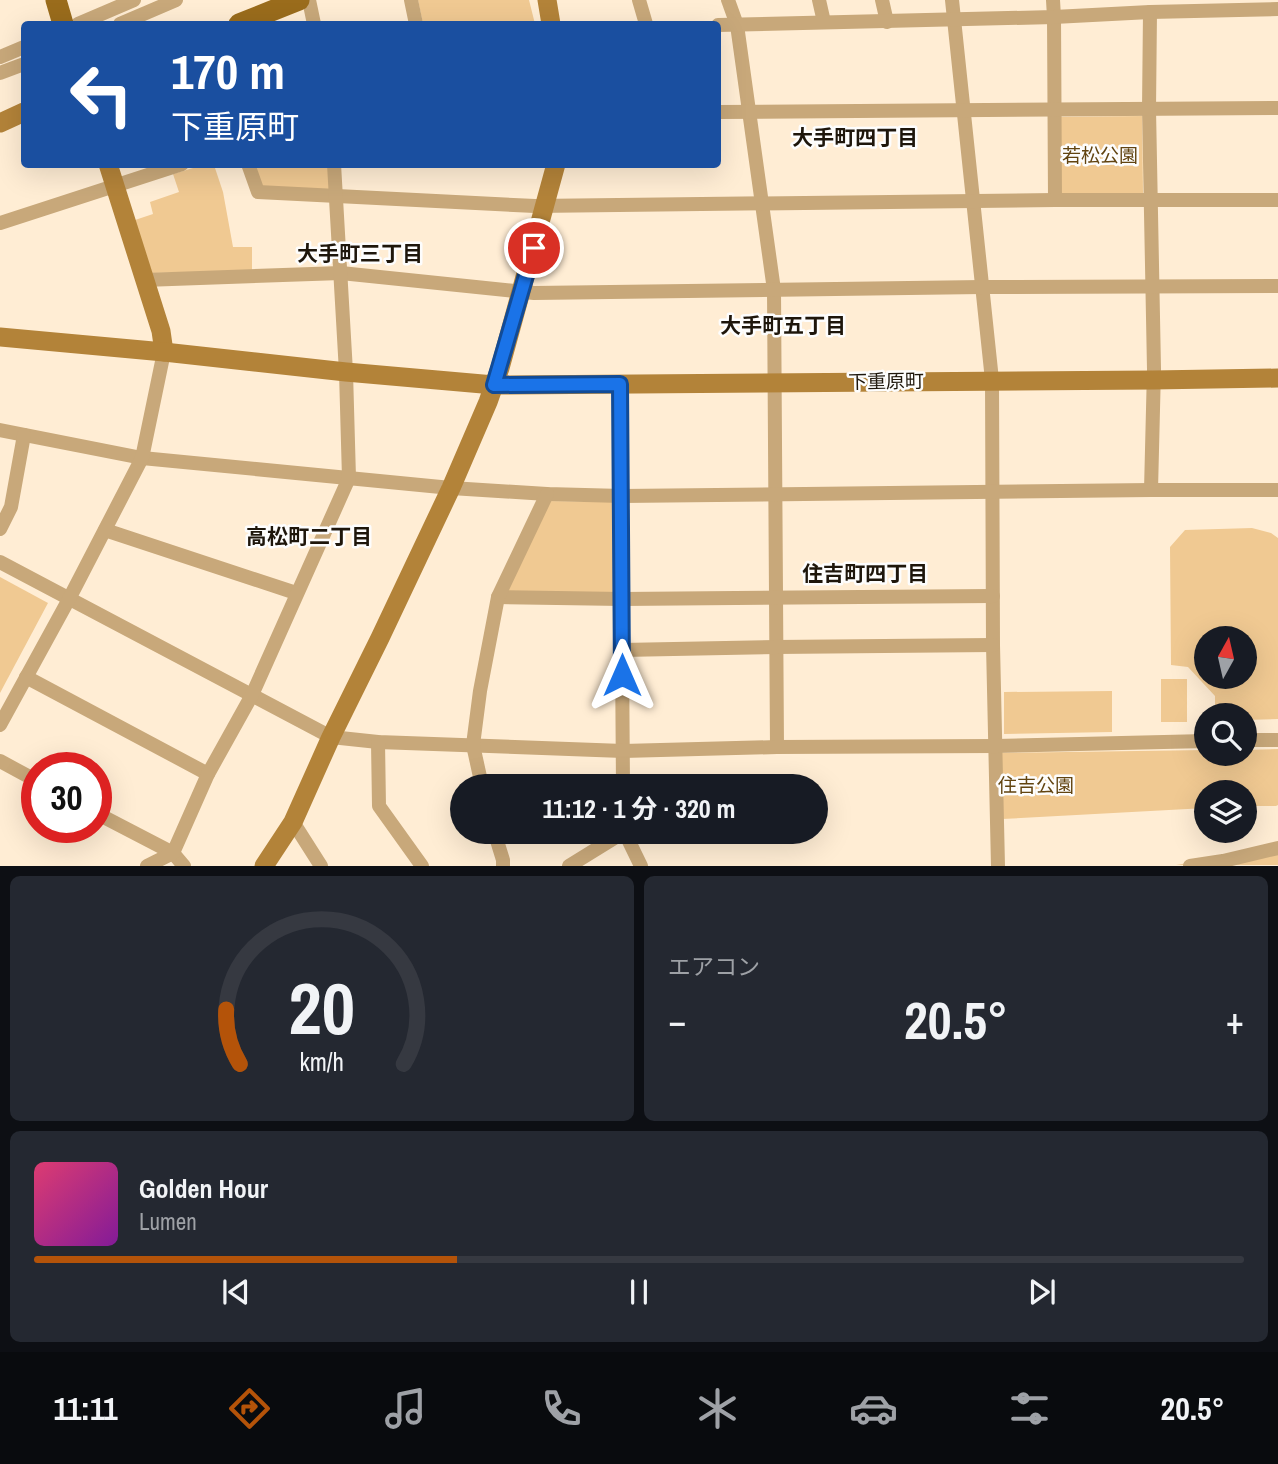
<!DOCTYPE html>
<html lang="ja">
<head>
<meta charset="utf-8">
<style>
	:root { --surface:#171b24; --page:#242831; --text:#f1f3f6; --muted:#9ea1a6; --line:#363941; --accent:#b45309 }
	body { margin:0; font-family:"Archivo Narrow","Noto Sans JP",sans-serif; background:var(--page); color:var(--text); height:100vh; display:flex; flex-direction:column; font-size:26px; white-space:nowrap }
	* { box-sizing:border-box; margin:0 }
	p { font-size:23px; color:var(--muted) }
	.icon { flex:none; width:38px; height:38px; fill:none; stroke:currentColor; stroke-width:2; stroke-linecap:round; stroke-linejoin:round }
	.map { position:relative; height:866px; overflow:hidden }
	.side { display:flex; flex-direction:column; gap:10px; padding:10px; background:#0d0f14; flex:1 }
	.side>* { flex:none }
	.top-card { position:absolute; left:21px; top:21px; width:700px; height:147px; border-radius:7px; box-shadow:0 7px 28px #0002; background:#1a4fa0; color:#fff; overflow:hidden }
	.needle { width:46px; rotate:8deg }
	.fabs { position:absolute; left:1194px; top:626px; display:grid; gap:14px }
	.fabs a { display:grid; place-items:center; width:63px; height:63px; border-radius:50%; background:var(--surface); box-shadow:0 7px 28px #0002; font-size:35px }
	.speed { position:absolute; left:21px; top:752px; display:flex; gap:14px; font-size:35px; font-weight:700; text-align:center }
	.speed>* { display:grid; place-content:center; width:91px; height:91px; border-radius:50%; background:var(--surface); box-shadow:0 7px 28px #0002; line-height:1 }
	.speed .limit { border:10px solid #d22; background:#fff; color:#111 }
	.pin { position:absolute; display:grid; place-items:center; width:60px; height:60px; color:#fff; margin:-30px; border:4px solid #fff; border-radius:50%; box-shadow:0 2px 7px #0007 }
	.me { position:absolute; width:77px; margin:-38px; rotate:0deg; stroke-linejoin:round; filter:drop-shadow(0 0 5px #0008) }
	.turn { display:flex; align-items:center; gap:24px; height:147px; padding:0 35px; font-size:32px }
	.turn .icon { width:91px; height:91px; stroke-width:2.5 }
	.turn b { display:block; font-size:49px; line-height:60px }
	.big { font-size:52px; font-weight:700; line-height:1.1 }
	.side .card { flex:1; display:flex; flex-direction:column; justify-content:center; gap:10px; min-width:0; padding:0 24px; border-radius:10px; background:var(--page) }
	.side .dial { align-items:center; gap:0 }
	.dial svg { height:182px; overflow:visible; fill:none; stroke:var(--line); stroke-width:7; stroke-linecap:round; text-anchor:middle }
	.dial text { fill:var(--text); stroke:none }
	.song { display:flex; align-items:center; gap:21px }
	.cover { width:84px; height:84px; border-radius:10px; background:linear-gradient(135deg,hsl(340 70% 55%),hsl(290 70% 35%)) }
	.played { height:7px; border-radius:4px; background:linear-gradient(90deg,var(--accent) 35%,var(--line) 35%) }
	.keys { display:flex; justify-content:space-around; direction:ltr }
	.heat { display:flex; justify-content:space-between; align-items:center; font-size:38px; direction:ltr }
	.side .tiles { flex:1; display:grid; gap:10px; grid-template-columns:1fr 1fr }
	.card:last-child { grid-column:span 2 }
	.trip { position:absolute; left:450px; top:774px; width:378px; height:70px; border-radius:35px; background:var(--surface); box-shadow:0 7px 28px #0002; font-weight:700; line-height:70px; text-align:center }
	.tab-bar { display:flex; height:112px; justify-content:space-around; align-items:center; background:#090b0e; color:var(--muted) }
	.tab-bar .icon { width:49px; height:49px }
	.tab-bar .selected { color:var(--accent) }
	.tab-bar b { font-size:32px; color:var(--text) }
	.map>svg:first-child { display:block }
	.green { fill:#f0c992; fill-rule:evenodd }
	.lines { fill:none; stroke-linecap:round; stroke-linejoin:round }
	.street { stroke:#c8a87a; stroke-width:14 }
	.secondary { stroke:#b38339; stroke-width:19 }
	.primary { stroke:#9a6c1c; stroke-width:21 }
	.route-casing { stroke:#114b97; stroke-width:18 }
	.route { stroke:#1a73e8; stroke-width:12 }
	.labels { text-anchor:middle; stroke-width:5; stroke-linejoin:round; paint-order:stroke }
	.park-label { font-size:19px; fill:#624410; stroke:#fdfdfd }
	.street-label { font-size:19px; fill:#1e160b; stroke:#fdfdfd }
	.neighbourhood-label { font-size:21px; font-weight:bold; fill:#1e160b; stroke:#fdfdfd }
</style>
</head>
<body>
<div class="map">
<svg width="1278" height="866" viewBox="0 0 1278 866">
	<rect width="100%" height="100%" fill="#ffedd4"/>
	<g class="green">
		<polygon points="418,0 529,0 535,24 423,24"/>
		<polygon points="1142,116 1143,193 1058,194 1057,117"/>
		<polygon points="203,165 214,165 223,192 233,247 252,247 252,271 152,273 135,220 153,214 150,202 179,192 173,174"/>
		<polygon points="255,165 329,165 330,190 262,187"/>
		<polygon points="548,501 616,502 617,593 507,591"/>
		<path d="M1252,528L1271,533L1278,538V719L1244,720V716H1215V696L1188,667L1171,665L1170,547L1185,530ZM1206,639H1244V677H1206Z"/>
		<polygon points="0,577 48,603 0,693"/>
		<rect x="1161" y="679" width="26" height="43"/>
		<polygon points="1112,691 1112,732 1004,734 1004,692"/>
		<polygon points="1278,749 1278,805 1276,806 1244,806 1244,793 1206,793 1206,808 1002,819 1002,753 1206,750 1206,754 1244,754 1244,750"/>
		<polygon points="1278,848 1278,865 1176,865"/>
	</g>
	<g class="lines">
		<g class="street">
			<polyline points="309,0 314,24"/>
			<polyline points="411,0 416,24"/>
			<polyline points="639,0 646,24"/>
			<polyline points="728,0 737,25 774,290 777,747"/>
			<polyline points="819,0 824,22"/>
			<polyline points="882,0 887,22"/>
			<polyline points="952,0 992,380 993,645 998,866"/>
			<polyline points="1053,0 1054,17 1055,200"/>
			<polyline points="1150,12 1149,109 1154,369 1151,490"/>
			<polyline points="78,24 134,0"/>
			<polyline points="120,24 176,0"/>
			<polyline points="718,25 1054,17 1150,12 1278,9"/>
			<polyline points="0,57 24,47"/>
			<polyline points="0,73 24,64"/>
			<polyline points="718,112 1278,108"/>
			<polyline points="248,164 258,192 535,206 1055,200 1278,200"/>
			<polyline points="0,223 182,164"/>
			<polyline points="144,280 341,273 534,293 982,287 1278,286"/>
			<polyline points="620,384 623,786"/>
			<polyline points="0,430 142,458 451,488 547,494 622,496 1151,490 1278,490"/>
			<polyline points="0,529 11,507 24,435"/>
			<polyline points="105,530 296,593"/>
			<polyline points="0,562 331,737 378,742 623,751 777,747 996,746 1206,741"/>
			<polyline points="498,597 622,599 993,596"/>
			<polyline points="622,650 776,647 993,645"/>
			<polyline points="26,677 208,774"/>
			<polyline points="0,725 69,599 142,458 164,352"/>
			<polyline points="1244,740 1278,740"/>
			<polyline points="378,742 379,806 422,866"/>
			<polyline points="0,761 37,781"/>
			<polyline points="482,786 473,745 480,691 498,597 547,494"/>
			<polyline points="96,813 173,853 184,866"/>
			<polyline points="293,822 321,866"/>
			<polyline points="494,831 503,860 503,866"/>
			<polyline points="624,831 641,866"/>
			<polyline points="147,866 173,853 208,774 252,695 349,478 346,372 334,164"/>
			<polyline points="569,866 624,832"/>
			<polyline points="1190,866 1223,861 1278,848"/>
		</g>
		<g class="secondary">
			<polyline points="547,0 551,24"/>
			<polyline points="0,123 24,112"/>
			<polyline points="108,164 161,331 164,352"/>
			<polyline points="0,337 164,352 346,372 494,385 1153,380 1278,378"/>
			<polyline points="264,866 293,822 331,737 380,638 451,488 488,402 500,368 556,164"/>
		</g>
		<g class="primary">
			<polyline points="56,0 63,24"/>
			<polyline points="239,24 299,0"/>
		</g>
	</g>
	<g class="lines">
		<defs>
			<polyline id="route" points="534,248 494,385 620,384 622,675"/>
		</defs>
		<use href="#route" class="route-casing"/>
		<use href="#route" class="route"/>
	</g>
	<g class="labels">
		<g class="park-label">
			<text x="1100" y="162">若松公園</text>
			<text x="1036" y="792">住吉公園</text>
		</g>
		<g class="street-label">
			<text transform="translate(886 381) rotate(-1)" y="7">下重原町</text>
		</g>
		<g class="neighbourhood-label">
			<text x="855" y="145">大手町四丁目</text>
			<text x="360" y="261">大手町三丁目</text>
			<text x="783" y="333">大手町五丁目</text>
			<text x="309" y="544">高松町二丁目</text>
			<text x="865" y="581">住吉町四丁目</text>
		</g>
	</g>
</svg>
<div class="fabs">
<a><svg class="needle" viewBox="-14 -14 28 28"><path d="M0-13l5 13h-10z" fill="#e53935"/><path d="M0 13l5-13h-10z" fill="#9ea1a6"/></svg></a>
<a><svg class="icon" aria-label="search" viewBox="0 0 24 24"><circle cx="10" cy="10" r="6"/><path d="M15 15l6 6"/></svg></a>
<a><svg class="icon" aria-label="layers" viewBox="0 0 24 24"><path d="M12 4l9 5-9 5-9-5zM3 14l9 5 9-5"/></svg></a>
</div>
<div class="speed"><div class="limit">30</div></div>
<div class="pin" style="left:534px;top:248px;background:#d93025"><svg class="icon" aria-label="arrive" viewBox="0 0 24 24"><path d="M6 21V4h12l-3 4 3 4H6"/></svg></div>
<svg class="me" style="left:622px;top:675px" viewBox="-20 -20 40 40"><path d="M0-17L14 15 0 8-14 15z" fill="#1a73e8" stroke="#fff" stroke-width="4"/></svg>
<div class="trip">11:12 · 1 分 · 320 m</div>
<div class="top-card">
<div class="turn"><svg class="icon" aria-label="left" viewBox="0 0 24 24"><path d="M17 20v-9H6M10 6l-5 5 5 5"/></svg><div><b>170 m</b>下重原町</div></div>
</div>
</div>
<section class="side">
<div class="tiles">
<div class="card dial"><svg viewBox="0 0 100 80">
<path d="M14 69A42 42 0 1 1 86 69"/>
<path d="M14 69A42 42 0 0 1 8 45" stroke="#b45309"/>
<text x="50" y="56" font-size="32" font-weight="700">20</text>
<text x="50" y="72" font-size="11">km/h</text>
</svg></div>
<div class="card"><p>エアコン</p>
<div class="heat"><a>−</a><b class="big">20.5°</b><a>+</a></div>
</div>
<div class="card">
<div class="song"><i class="cover"></i><div><b>Golden Hour</b><p>Lumen</p></div></div>
<div class="played"></div>
<div class="keys"><svg class="icon" aria-label="previous" viewBox="0 0 24 24"><path d="M18 5L8 12l10 7zM5 5v14"/></svg><svg class="icon" aria-label="pause" viewBox="0 0 24 24"><path d="M8 5v14M16 5v14"/></svg><svg class="icon" aria-label="next" viewBox="0 0 24 24"><path d="M6 5l10 7-10 7zM19 5v14"/></svg></div>
</div>
</div>
</section>
<nav class="tab-bar">
<b>11:11</b>
<svg class="icon selected" aria-label="directions" viewBox="0 0 24 24"><path d="M12 3l9 9-9 9-9-9zM9 14v-3h6M13 9l2 2-2 2"/></svg>
<svg class="icon" aria-label="music" viewBox="0 0 24 24"><path d="M9 18V5l10-2v13"/><circle cx="6" cy="18" r="3"/><circle cx="16" cy="16" r="3"/></svg>
<svg class="icon" aria-label="phone" viewBox="0 0 24 24"><path d="M5 4h4l2 5-3 2q2 4 5 5l2-3 5 2v4C11 20 4 13 5 4z"/></svg>
<svg class="icon" aria-label="climate" viewBox="0 0 24 24"><path d="M12 3v18M4 7l16 10M4 17L20 7"/></svg>
<svg class="icon" aria-label="car" viewBox="0 0 24 24"><path d="M5 17H2v-5l4-1 3-4h7l3 4 3 1v5h-3M9 17h6M6 11h13"/><circle cx="7" cy="17" r="2"/><circle cx="17" cy="17" r="2"/></svg>
<svg class="icon" aria-label="filters" viewBox="0 0 24 24"><path d="M4 7h16M4 17h16"/><circle cx="9" cy="7" r="2"/><circle cx="15" cy="17" r="2"/></svg>
<b>20.5°</b>
</nav>
</body>
</html>
